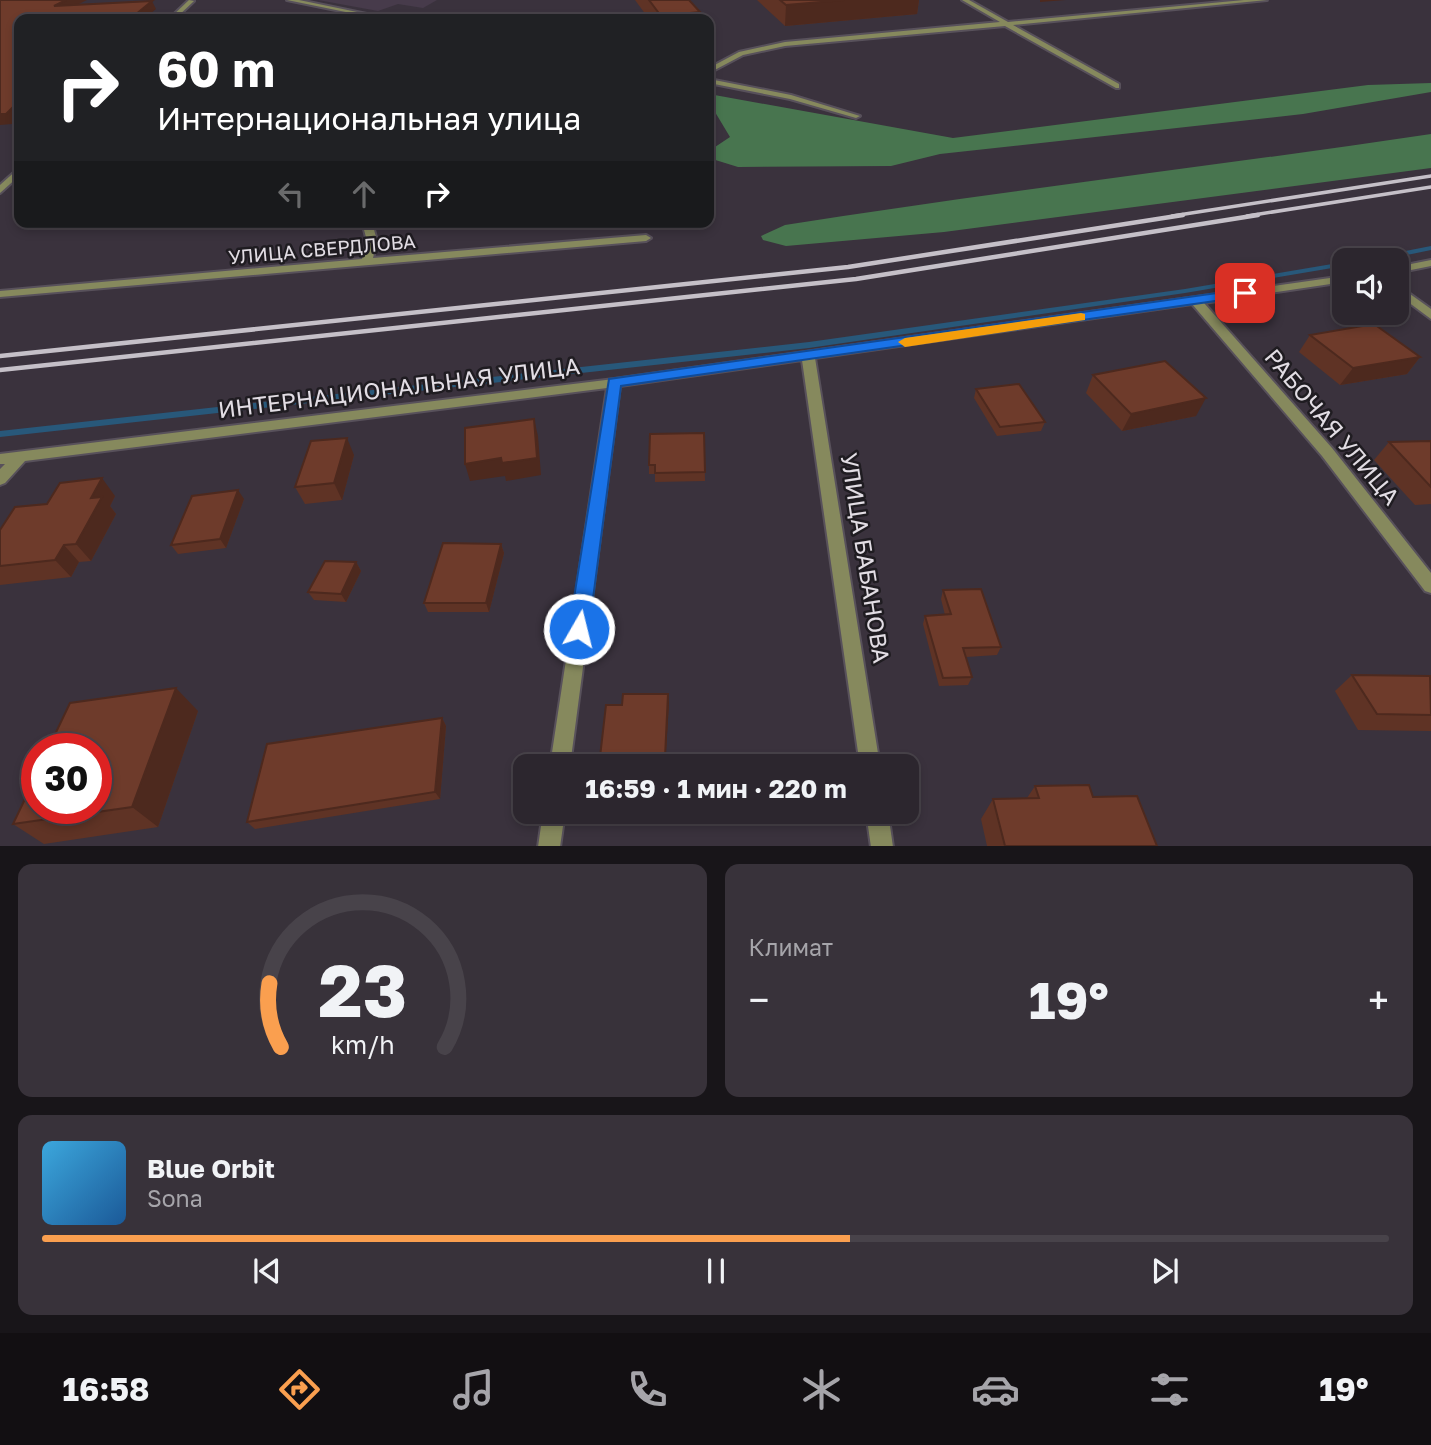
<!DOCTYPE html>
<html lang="ru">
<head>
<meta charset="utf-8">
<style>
	:root { --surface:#2c262e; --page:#38323a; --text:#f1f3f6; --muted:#a6a5aa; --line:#48434a; --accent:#fa9f4f }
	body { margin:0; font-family:"Golos Text",sans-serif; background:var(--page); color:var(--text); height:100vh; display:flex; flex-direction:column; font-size:26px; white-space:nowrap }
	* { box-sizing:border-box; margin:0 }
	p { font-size:23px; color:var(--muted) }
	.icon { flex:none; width:38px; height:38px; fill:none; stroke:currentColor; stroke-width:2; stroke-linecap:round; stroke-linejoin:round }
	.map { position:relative; height:846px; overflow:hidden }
	.panel { display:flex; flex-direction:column; gap:18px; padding:18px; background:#181519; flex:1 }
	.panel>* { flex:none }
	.hud { position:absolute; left:14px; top:14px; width:700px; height:214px; border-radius:14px; box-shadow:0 4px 10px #0003,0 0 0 2px var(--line); background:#202124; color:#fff; overflow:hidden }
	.tools { position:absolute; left:1332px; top:248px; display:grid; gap:14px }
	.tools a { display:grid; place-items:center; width:77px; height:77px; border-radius:14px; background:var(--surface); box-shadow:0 4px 10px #0003,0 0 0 2px var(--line); font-size:35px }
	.speed { position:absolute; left:21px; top:733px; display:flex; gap:14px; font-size:35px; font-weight:700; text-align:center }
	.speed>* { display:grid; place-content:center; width:91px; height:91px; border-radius:50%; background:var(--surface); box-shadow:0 4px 10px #0003,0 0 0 2px var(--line); line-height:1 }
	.speed .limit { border:10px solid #d22; background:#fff; color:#111 }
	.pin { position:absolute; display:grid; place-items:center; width:60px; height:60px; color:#fff; margin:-30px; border-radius:14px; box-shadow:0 4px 10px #0006 }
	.me { position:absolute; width:77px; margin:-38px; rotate:8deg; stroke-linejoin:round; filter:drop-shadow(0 0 5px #0008) }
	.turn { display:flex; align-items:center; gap:24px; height:147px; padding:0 28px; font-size:32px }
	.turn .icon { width:91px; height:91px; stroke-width:2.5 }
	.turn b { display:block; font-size:49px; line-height:60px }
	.lanes { display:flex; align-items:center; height:66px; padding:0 28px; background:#0003; justify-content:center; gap:35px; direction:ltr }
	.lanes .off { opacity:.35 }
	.big { font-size:52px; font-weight:700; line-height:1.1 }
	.panel .tile { flex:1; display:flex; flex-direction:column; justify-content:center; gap:10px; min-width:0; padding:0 24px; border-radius:14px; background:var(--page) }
	.panel .dial { align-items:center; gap:0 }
	.dial svg { height:182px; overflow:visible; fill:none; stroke:var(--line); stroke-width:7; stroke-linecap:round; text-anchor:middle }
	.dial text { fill:var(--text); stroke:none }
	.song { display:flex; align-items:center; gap:21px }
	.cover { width:84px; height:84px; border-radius:10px; background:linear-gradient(135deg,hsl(200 70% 55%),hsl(210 70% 35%)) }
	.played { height:7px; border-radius:4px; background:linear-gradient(90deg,var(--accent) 60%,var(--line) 60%) }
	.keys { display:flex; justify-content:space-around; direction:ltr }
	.heat { display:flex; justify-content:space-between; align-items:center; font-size:38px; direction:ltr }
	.panel .tiles { flex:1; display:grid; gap:18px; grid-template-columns:1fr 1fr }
	.tile:last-child { grid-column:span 2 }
	.trip { position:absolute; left:513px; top:754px; width:406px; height:70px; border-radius:14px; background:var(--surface); box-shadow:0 4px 10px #0003,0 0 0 2px var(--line); font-weight:700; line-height:70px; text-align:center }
	.menu { display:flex; height:112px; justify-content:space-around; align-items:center; background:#120f12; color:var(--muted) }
	.menu .icon { width:49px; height:49px }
	.menu .on { color:var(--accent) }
	.menu b { font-size:32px; color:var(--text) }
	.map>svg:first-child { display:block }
	.built { fill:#473b4b }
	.forest { fill:#48754f }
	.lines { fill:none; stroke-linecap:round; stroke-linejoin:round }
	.stream { fill:#28587a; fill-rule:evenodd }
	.street-casing { stroke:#58515b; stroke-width:4 }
	.street { fill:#86895d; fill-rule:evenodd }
	.rail-far1 { stroke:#c5c0c8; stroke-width:3.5 }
	.rail { stroke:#c5c0c8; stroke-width:4.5 }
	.wall { fill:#5f3325 }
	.shaded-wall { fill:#4d291e }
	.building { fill:#6e3b2b; stroke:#4d291e; stroke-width:2 }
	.route { fill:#1a73e8; stroke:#114b97; stroke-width:2 }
	.slow { fill:#f59e0b }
	.labels { text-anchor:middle; stroke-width:5; stroke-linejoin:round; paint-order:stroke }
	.far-street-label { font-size:19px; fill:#e2dde4; stroke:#1f1c21 }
	.street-label { font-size:23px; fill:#e2dde4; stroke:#1f1c21 }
</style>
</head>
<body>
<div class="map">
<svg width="1431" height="847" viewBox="0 0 1431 847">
	<rect width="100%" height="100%" fill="#3a323d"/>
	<polygon class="built" points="318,0 437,0 423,8 398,4 378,11"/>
	<g class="forest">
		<polygon points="1431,83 1431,92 1303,114 940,154 891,166 738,167 709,158 709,151 730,137 709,102 709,94 953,138 1368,85"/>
		<path d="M1431,134V168L944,232L786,246L763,240L761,236L785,225C1000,191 1216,166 1431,134Z"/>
	</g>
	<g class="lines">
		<g class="stream">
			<polygon points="1431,246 1431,250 1378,261 1361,261 1365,259"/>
			<polygon points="1344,262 1344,266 1185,293 809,348 0,437 0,431 809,342 1185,289"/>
		</g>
		<defs>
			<g id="street">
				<polygon points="189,0 194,1 175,19 169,19"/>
				<polygon points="287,0 299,0 391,19 380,19"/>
				<polygon points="962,0 969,0 1008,22 1244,0 1267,0 1013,25 1119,84 1119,88 1116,88 1005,26 785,46 743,55 709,73 709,68 739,52 785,42 1000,22"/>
				<polygon points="709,79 791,95 860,116 856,118 790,99 709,83"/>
				<polygon points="19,168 19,176 0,193 0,185"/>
				<polygon points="362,222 372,222 377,241 373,258 646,235 651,238 646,241 0,297 0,291 362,259 367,241"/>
				<polygon points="1431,260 1431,266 1396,273 1396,267"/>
				<polygon points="1344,276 1344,282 1204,303 1332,448 1431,573 1431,593 1425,591 1322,456 1192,304 815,358 880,766 860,766 802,360 620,386 570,766 550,766 607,388 25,461 5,483 0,485 0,469 5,464 0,464 0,454 614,379"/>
				<polygon points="1396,284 1431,309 1431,319 1396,293"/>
				<polygon points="543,812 565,812 560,847 538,847"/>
				<polygon points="866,812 888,812 893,847 871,847"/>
			</g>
		</defs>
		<use href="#street" class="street-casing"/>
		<use href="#street" class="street"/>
		<g class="rail-far1">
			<polyline points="1172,216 1431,176"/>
			<polyline points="1247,216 1431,187"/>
		</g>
		<g class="rail">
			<polyline points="0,356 848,267 1183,215"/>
			<polyline points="0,370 856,279 1258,215"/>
		</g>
	</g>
	<g class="wall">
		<polygon points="635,0 689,0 700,12 700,19 649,19"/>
		<polygon points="757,0 919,0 917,14 785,26"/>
		<polygon points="1310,335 1420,357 1407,374 1340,385 1299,352"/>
		<polygon points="1093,375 1196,416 1122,431 1086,393"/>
		<polygon points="976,389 1045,422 1041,431 997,436 974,398"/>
		<polygon points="704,433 705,481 655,482 655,474 649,474 649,465"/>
		<polygon points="1431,441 1431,504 1415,505 1374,460 1389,442"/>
		<polygon points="354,455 342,500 305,504 295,487"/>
		<polygon points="115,496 110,506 116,514 91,561 79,562 71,577 0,585 0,530"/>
		<polygon points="244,499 226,548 178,554 171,545"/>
		<polygon points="501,544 504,553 489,612 428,612 424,603"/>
		<polygon points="356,562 361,571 346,602 314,600 308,592"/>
		<polygon points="943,590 1001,647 997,655 966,657 972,677 968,685 939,686 923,624 925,616 945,615 941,599"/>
		<polygon points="1352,675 1431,677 1431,731 1358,730 1335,691"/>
		<polygon points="669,703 665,765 602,765 600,757 622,705"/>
		<polygon points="198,711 158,827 44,844 13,824"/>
		<polygon points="442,718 446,726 440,799 255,829 247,822"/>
		<polygon points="1035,786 1093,797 1157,846 987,846 981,819 993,799 1027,798"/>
	</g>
	<g class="shaded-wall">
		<polygon points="66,0 87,0 59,14 54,6"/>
		<polygon points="844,0 919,0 917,14 785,26 786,5"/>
		<polygon points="1040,0 1066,0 1040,2"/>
		<polygon points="152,1 156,9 144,19 130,19"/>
		<polygon points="700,12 700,19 661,19 661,16"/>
		<polygon points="19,101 19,117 12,124 0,125 0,114"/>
		<polygon points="235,222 285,222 284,226 239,230"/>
		<polygon points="1420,357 1407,374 1340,385 1353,368"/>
		<polygon points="1206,398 1196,416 1122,431 1131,414"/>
		<polygon points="534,419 538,436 541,475 506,481 505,476 470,481 465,464"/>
		<polygon points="347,438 354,455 342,500 334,483"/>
		<polygon points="102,478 115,496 110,506 116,514 91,561 76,544 91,498"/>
		<polygon points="238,490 244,499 226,548 220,539"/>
		<polygon points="501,544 504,553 489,612 486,603"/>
		<polygon points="64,545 79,562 71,577 55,560"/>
		<polygon points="356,562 361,571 346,602 341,594"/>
		<polygon points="176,688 198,711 158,827 132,807"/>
		<polygon points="668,694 669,703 665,765 665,757"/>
		<polygon points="442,718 446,726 440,799 435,792"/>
	</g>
	<g class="building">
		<polygon points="0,0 66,0 54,6 152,1 130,19 19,19 19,101 6,114 0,114"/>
		<polygon points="649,0 689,0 700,12 661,16"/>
		<polygon points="780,0 844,0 786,5"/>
		<polygon points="1374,324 1420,357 1353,368 1310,335"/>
		<polygon points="1165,361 1206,398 1131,414 1093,375"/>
		<polygon points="1019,384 1045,422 1000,427 976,389"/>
		<polygon points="534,419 537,458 502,463 501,458 465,464 465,428"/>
		<polygon points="704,433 705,472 655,473 655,465 649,465 650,434"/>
		<polygon points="347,438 334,483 295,487 311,441"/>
		<polygon points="1431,441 1431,487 1389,442"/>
		<polygon points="102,478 91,498 102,497 76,544 64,545 55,560 0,566 0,530 15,507 47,504 60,483"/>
		<polygon points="238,490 220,539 171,545 192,496"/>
		<polygon points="443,543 501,544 486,603 424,603"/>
		<polygon points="325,561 356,562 341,594 308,592"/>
		<polygon points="981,589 1001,647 963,648 972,677 943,678 925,616 951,614 943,590"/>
		<polygon points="1352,675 1430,676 1431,715 1377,714"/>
		<polygon points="176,688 132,807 13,824 37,774 37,808 96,808 96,749 48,749 70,703"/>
		<polygon points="623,694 668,694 665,757 600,757 606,705 622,705"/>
		<polygon points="442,718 435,792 247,822 267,744"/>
		<polygon points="1089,785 1093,797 1137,796 1157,846 1005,846 993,799 1039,798 1035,786"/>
	</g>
	<polygon class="route" points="1245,289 1252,293 1250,296 621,386 589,629 586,636 579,638 572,636 569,629 609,379"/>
	<polygon class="slow" points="1081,313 1085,314 1085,320 905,347 898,342 905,338"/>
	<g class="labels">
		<g class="far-street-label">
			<text transform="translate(322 249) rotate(-5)" y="7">УЛИЦА СВЕРДЛОВА</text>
		</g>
		<g class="street-label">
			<text transform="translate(399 388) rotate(-7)" y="8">ИНТЕРНАЦИОНАЛЬНАЯ УЛИЦА</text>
			<text transform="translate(1332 427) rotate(50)" y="8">РАБОЧАЯ УЛИЦА</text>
			<text transform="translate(865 558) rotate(81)" y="8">УЛИЦА БАБАНОВА</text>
		</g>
	</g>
</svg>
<div class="tools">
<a><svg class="icon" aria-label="sound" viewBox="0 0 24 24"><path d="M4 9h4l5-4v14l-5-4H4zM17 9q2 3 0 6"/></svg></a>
</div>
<div class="speed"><div class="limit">30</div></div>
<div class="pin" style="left:1245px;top:293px;background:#d93025"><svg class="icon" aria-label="arrive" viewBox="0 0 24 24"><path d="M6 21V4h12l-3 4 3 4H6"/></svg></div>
<svg class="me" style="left:579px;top:629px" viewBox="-20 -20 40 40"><circle r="17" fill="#1a73e8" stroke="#fff" stroke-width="3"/><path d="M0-11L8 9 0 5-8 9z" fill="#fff"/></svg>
<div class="trip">16:59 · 1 мин · 220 m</div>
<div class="hud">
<div class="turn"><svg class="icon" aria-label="right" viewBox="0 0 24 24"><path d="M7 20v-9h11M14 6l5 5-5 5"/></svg><div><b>60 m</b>Интернациональная улица</div></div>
<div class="lanes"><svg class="icon off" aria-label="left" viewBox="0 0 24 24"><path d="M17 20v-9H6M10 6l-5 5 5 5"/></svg><svg class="icon off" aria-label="ahead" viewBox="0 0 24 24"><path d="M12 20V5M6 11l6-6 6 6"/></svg><svg class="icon" aria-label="right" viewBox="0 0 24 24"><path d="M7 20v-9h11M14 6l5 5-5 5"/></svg></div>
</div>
</div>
<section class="panel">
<div class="tiles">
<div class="tile dial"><svg viewBox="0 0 100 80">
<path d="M14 69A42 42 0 1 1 86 69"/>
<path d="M14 69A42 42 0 0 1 9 41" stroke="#fa9f4f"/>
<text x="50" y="56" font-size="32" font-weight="700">23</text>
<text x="50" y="72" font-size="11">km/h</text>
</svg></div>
<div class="tile"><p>Климат</p>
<div class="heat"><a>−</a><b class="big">19°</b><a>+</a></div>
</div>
<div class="tile">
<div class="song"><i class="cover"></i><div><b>Blue Orbit</b><p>Sona</p></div></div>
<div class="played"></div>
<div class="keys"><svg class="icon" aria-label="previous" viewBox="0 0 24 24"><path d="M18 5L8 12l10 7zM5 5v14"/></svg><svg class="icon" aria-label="pause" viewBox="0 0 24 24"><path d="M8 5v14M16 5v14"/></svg><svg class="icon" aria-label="next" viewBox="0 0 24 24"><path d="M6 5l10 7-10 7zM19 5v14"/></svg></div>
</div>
</div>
</section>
<nav class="menu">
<b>16:58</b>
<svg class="icon on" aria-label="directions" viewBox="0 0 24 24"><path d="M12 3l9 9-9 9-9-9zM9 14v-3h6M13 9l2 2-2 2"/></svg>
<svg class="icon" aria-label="music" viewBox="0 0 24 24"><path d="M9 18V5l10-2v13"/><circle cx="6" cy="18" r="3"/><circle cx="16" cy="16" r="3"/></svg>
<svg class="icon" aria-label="phone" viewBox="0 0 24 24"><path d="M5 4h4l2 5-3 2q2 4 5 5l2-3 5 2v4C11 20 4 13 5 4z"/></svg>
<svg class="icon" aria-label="climate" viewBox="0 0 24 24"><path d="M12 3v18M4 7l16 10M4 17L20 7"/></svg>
<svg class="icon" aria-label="car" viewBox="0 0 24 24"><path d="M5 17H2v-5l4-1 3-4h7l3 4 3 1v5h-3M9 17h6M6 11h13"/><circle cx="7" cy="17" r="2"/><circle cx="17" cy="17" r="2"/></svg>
<svg class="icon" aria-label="filters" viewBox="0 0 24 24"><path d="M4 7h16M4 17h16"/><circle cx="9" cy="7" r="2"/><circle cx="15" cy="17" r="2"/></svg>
<b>19°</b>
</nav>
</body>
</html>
